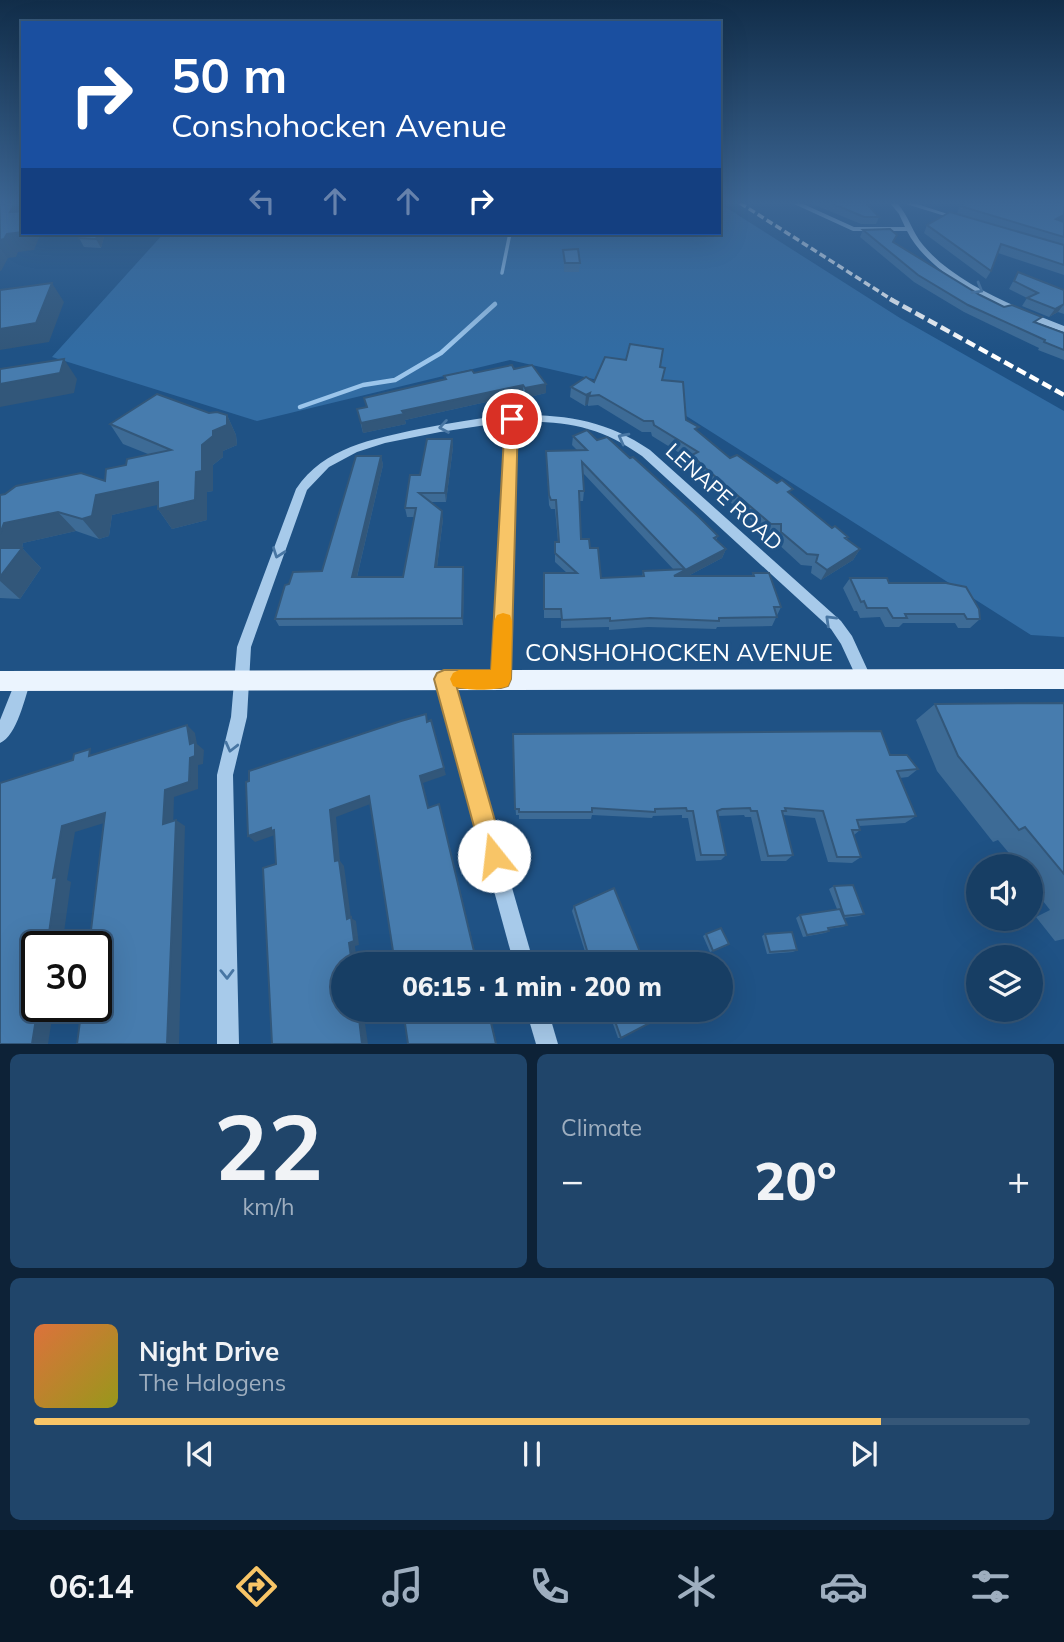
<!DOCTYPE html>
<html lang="en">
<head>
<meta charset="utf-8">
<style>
	:root { --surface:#173e64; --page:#20456a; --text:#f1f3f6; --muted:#9eaebf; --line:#365778; --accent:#f8c567 }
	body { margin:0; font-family:Mulish,sans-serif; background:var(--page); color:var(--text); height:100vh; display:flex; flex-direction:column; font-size:26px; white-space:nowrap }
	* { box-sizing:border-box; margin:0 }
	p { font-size:23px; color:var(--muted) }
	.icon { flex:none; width:38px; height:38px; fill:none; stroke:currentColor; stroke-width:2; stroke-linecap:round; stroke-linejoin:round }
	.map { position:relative; height:1044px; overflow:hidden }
	.details { display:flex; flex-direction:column; gap:10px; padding:10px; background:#0d2237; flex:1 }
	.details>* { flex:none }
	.guide { position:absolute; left:21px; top:21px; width:700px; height:214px; border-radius:0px; box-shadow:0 7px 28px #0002,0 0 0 2px var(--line); background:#1a4fa0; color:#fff; overflow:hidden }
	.tools { position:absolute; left:966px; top:854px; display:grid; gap:14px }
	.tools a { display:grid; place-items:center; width:77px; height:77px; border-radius:50%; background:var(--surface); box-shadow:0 7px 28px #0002,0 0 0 2px var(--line); font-size:35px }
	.speed { position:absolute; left:21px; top:931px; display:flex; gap:14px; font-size:35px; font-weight:700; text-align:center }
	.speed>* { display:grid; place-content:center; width:91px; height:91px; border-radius:50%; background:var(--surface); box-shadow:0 7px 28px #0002,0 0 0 2px var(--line); line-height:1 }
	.speed .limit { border:4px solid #111; border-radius:10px; background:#fff; color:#111 }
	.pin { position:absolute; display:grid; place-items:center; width:60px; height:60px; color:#fff; margin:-30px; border:4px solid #fff; border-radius:50%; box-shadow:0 2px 7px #0007 }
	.me { position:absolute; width:77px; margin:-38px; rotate:344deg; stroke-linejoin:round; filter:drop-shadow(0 0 5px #0008) }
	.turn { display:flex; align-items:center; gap:24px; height:147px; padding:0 35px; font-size:32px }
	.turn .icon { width:91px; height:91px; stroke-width:2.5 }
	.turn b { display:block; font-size:49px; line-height:60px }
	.lanes { display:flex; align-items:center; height:66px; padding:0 35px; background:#0003; justify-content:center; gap:35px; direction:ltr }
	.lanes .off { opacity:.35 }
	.big { font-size:52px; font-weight:800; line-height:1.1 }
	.details .widget { flex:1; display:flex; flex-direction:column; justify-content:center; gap:10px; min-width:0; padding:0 24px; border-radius:10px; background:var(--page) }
	.details .dial { align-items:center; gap:0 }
	.dial b { font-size:91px; line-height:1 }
	.song { display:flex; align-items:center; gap:21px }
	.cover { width:84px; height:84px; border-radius:10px; background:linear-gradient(135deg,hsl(20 70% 55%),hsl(60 70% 35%)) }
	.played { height:7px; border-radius:4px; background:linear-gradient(90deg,var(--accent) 85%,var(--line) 85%) }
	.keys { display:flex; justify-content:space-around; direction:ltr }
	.heat { display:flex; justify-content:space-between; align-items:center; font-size:38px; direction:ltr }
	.details .tiles { flex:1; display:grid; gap:10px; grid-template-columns:1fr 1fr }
	.widget:last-child { grid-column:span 2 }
	.trip { position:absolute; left:331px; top:952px; width:402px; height:70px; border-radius:35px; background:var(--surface); box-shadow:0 7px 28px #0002,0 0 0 2px var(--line); font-weight:800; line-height:70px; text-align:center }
	.tabs { display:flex; height:112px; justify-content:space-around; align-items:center; background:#091928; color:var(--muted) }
	.tabs .icon { width:49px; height:49px }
	.tabs .current { color:var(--accent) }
	.tabs b { font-size:32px; color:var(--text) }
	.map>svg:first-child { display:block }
	.green { fill:#326ca3 }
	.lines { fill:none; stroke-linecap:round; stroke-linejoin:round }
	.stream-far1 { stroke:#9bc5eb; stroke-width:3.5 }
	.stream { stroke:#9bc5eb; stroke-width:4.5 }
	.minor { fill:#a7caea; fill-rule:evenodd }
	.major { fill:#ebf4fe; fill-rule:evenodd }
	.rail-far1 { stroke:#fff; stroke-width:3.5; stroke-dasharray:7 3.5; stroke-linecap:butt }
	.rail { stroke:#fff; stroke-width:4.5; stroke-dasharray:10 4.5; stroke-linecap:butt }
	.wall { fill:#3d6b96; fill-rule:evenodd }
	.shaded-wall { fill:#32577a }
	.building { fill:#477cae; stroke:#32577a; stroke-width:2; fill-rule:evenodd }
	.oneway { stroke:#4876a3 }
	.route { fill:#f8c567; stroke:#a18043; stroke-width:2 }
	.slow { fill:#f59e0b }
	.labels { text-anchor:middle; stroke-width:7; stroke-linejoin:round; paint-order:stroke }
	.street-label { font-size:21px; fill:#fff; stroke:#1f5285 }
	.near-street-label { font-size:24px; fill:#fff; stroke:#1f5285 }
</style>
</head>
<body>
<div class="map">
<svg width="1064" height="1044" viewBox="0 0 1064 1044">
	<rect width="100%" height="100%" fill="#1f5285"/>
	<polygon class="green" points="719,203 900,318 1064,411 1064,637 1031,635 680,412 624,386 510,360 257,421 52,357 164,233 719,233"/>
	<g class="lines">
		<polyline class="stream-far1" points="502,273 510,233"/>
		<polyline class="stream" points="300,407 363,385 395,380 441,353 495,304"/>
		<g class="minor">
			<path d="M792,203H801L854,227H905L899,214L890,203H897C909,216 912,232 923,245C955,284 1018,308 1064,326V332C1014,316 931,279 907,231H853Z"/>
			<polygon points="903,203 914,203 963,219 958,220"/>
			<path d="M509,415C563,414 605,419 650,450L841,621L852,636L869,673L872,678L869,683L864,685L859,683L841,644L831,629L642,456C602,427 565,420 516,422L509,679L506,684L501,686L496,684L493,679L506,422L440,432L385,443L357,452L329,467L307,490L251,647L247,717L233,775L239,1044H217V775L231,717L237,647L296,489C324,447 373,439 419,429C449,423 479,418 509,415Z"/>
			<polygon points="444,672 449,674 452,679 534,964 514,964 436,679 439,674"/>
			<path d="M23,673L28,675L31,680C25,697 17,736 0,743V720L18,675Z"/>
			<polygon points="526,1010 548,1010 558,1044 536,1044"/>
		</g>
		<polygon class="major" points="1064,669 1064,689 0,691 0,671"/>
		<polyline class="rail-far1" points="740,203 894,301"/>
		<polyline class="rail" points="890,299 1064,395"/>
	</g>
	<g class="wall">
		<polygon points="810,203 866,203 879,217 876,224 861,224"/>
		<polygon points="1064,203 1064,220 1062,221 1064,222 1064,275 998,253 991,271 986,279 924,233 927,225 957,213 960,206"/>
		<polygon points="863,230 894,243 980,295 1038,323 1064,333 1064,360 1038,350 1039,348 964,312 914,282 860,237"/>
		<polygon points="98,233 105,233 101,248 84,247 79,238"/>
		<polygon points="563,250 580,263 579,272 564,272"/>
		<polygon points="1018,272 1064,290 1064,314 1058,312 1049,317 1022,306 1027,298 1009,289"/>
		<polygon points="660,367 663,380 686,420 697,431 730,458 791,494 832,528 848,537 847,539 860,549 853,560 821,580 811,573 812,566 801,565 776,542 776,534 767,534 700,476 689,465 691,460 652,436 651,432 642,432 598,405 588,406 588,404 585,406 570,397 571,387 594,382"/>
		<polygon points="514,369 546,384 546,393 525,398 523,394 405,420 406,424 363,433 357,409 367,407 445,379 444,376"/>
		<polygon points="209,413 227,415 236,435 237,445 223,451 223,457 213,465 213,491 207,492 207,520 172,529 158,509 158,504 112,515 109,536 99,539 76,531 23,543 22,548 41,568 20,599 0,598 0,495 105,481 126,465 148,454 123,444 110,424"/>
		<path d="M573,436L597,440L630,458L718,536L716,540L726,549L722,558L688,576H752L753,573L781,607L772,626L717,627L716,629L648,627L609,630V627L561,628V618H544V573H567L555,562V542H558L555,509H551L549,505L546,451L577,450L572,445ZM583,473L674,570L643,571L642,577L601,578L590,548L581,539L579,501H583L584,491Z"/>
		<polygon points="452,439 453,447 446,502 430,502 443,519 437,567 463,567 464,575 463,625 279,626 275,619 322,571 381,456 383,465 357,577 403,577 414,517 407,517 405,508"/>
		<polygon points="850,578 889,583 980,619 970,628 958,628 955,623 903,623 899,627 885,627 880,617 860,618 857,611 854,611 843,588"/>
		<polygon points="1064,703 1064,939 1055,941 1036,917 1050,910 1036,892 1039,890 1031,880 1031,866 1020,866 998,840 993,842 937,771 916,720 935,704"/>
		<polygon points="890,755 918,769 908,777 900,778 916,816 905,823 859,826 860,830 854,835 861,857 852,863 828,862 815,818 783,815 793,855 786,861 761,861 751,817 745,817 744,815 718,816 726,855 721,860 696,861 688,818 682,818 682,815 653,816 652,818 592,815 591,819 519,819 519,815 516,815 515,801"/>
		<polygon points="834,886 864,914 859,916 844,918 847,925 842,927 828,929 829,931 825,933 803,937 796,918 800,915 837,909 829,889"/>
		<polygon points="574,906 645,964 589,964 572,911"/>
		<polygon points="706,934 726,946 710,952 703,936"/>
		<polygon points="765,934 797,950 793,952 767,954 762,936"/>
		<polygon points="608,1010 663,1010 621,1038 618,1038"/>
	</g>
	<g class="shaded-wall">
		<polygon points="15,203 17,203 23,213 10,212"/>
		<polygon points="1064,215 1064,220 1051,227 1056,219"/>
		<polygon points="23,233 41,233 34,250 18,252 16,257 8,258 1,271 0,271 0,240 7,234"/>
		<polygon points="98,233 105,233 101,248 96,239"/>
		<polygon points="52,283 64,302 49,342 0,350 0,329"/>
		<polygon points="1064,304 1058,312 1049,317 1055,309"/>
		<polygon points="64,359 77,379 74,393 0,407 0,384"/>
		<polygon points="546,384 546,393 525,398 525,388"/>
		<polygon points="523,385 523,394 405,420 406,424 363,433 361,423 402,411"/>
		<polygon points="590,393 588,404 585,406 586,395"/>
		<polygon points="227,415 236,435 237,445 223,451 223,457 213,465 213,491 207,492 207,520 172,529 158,509 202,445"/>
		<polygon points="452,439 453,447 446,502 445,493"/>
		<polygon points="381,456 383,465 355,585 352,577"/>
		<polygon points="158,482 171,502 112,515 109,536 99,539 82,519 96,495"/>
		<polygon points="442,511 443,519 436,575 435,567"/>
		<polygon points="58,512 76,531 23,543 22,548 41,568 20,599 0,581 0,534 4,523"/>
		<polygon points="726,549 722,558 671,585 674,576"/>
		<polygon points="860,549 853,560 821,580 827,570"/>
		<polygon points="463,567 464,575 463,625 462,618"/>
		<polygon points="431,720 446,775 423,783 431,814 420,776"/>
		<polygon points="187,725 195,733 197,744 204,750 203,764 198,765 198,789 174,797 173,830 163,824 165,790 190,744"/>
		<polygon points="369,796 373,803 336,817 340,861 344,866 351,918 356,921 359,945 355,946 357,964 352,964 347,919 335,861 330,810"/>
		<polygon points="439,804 441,810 478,964 477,964"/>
		<polygon points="105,813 117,819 75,832 67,880 71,882 62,947 47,947 53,878 62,826"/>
		<polygon points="176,820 185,826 179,1044 167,1044"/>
		<polygon points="271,828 281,836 275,835 255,842 248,836"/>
		<polygon points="38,1006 54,1006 48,1044 32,1044"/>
		<polygon points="358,1010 363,1010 368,1044 362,1044"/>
		<polygon points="488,1010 489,1010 497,1044 496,1044"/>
	</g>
	<g class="building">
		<polygon points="7,203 15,203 10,212 23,211 23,232 7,234 4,239 0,240 0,205"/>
		<polygon points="831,203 866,203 879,217 864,217"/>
		<polygon points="966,203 1064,203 1064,215 1056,219 1064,222 1064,237 960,206"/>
		<polygon points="950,212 1064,245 1064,265 1001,244 991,271 927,225"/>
		<polygon points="890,229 897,235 893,242 980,295 1004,307 1012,305 1042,317 1034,322 1064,333 1064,350 1044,342 1045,340 968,305 918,275 863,230"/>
		<polygon points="81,233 98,233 96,239 79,238"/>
		<polygon points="578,249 580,263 565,263 563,250"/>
		<polygon points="1018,272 1064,290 1064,304 1055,309 1027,298 1038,293 1014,281"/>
		<polygon points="52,283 36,323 0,329 0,290"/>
		<polygon points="630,344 663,349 660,367 665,368 662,380 683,382 686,420 699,427 695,429 730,458 737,455 777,483 782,480 793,489 788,492 832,528 835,526 848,537 845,538 860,549 827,570 816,562 818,555 807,554 781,532 781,524 771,524 703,466 692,455 698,452 654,425 653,421 644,421 599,395 589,396 590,393 586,395 571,387 586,377 594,382 605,357 626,360"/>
		<polygon points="64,359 60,373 0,384 0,369"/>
		<polygon points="512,365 514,369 532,365 546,384 525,388 523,385 514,387 402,411 404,414 361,423 357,409 367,407 364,398 446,379 444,376 472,370 474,373"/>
		<polygon points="157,394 209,413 217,412 227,415 227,425 213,431 213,436 202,445 202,471 196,472 195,500 158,509 158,482 96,495 92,516 82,519 58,512 4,523 0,534 0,495 5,494 16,486 81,473 105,481 106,469 126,465 127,459 171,450 110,424"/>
		<path d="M587,430L597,440L607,437L630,458L633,457L699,517L718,536L714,538L726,549L674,576H754L753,573H769L781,607H774L777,617L719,618V621L650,618L610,621V618L562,620L561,609H544V573H577L555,553V542H559L556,500H551L549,495L546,451L587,450L573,436ZM582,462L685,569L643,571L644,576L601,578L598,548H590L589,539H581L579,491H584Z"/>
		<polygon points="427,439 452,439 445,493 419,493 442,511 435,567 463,567 462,618 275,619 285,585 289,584 293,572 322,571 356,456 381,456 352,577 403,577 416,508 405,508 410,475 420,475"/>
		<polygon points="0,548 22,548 0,577"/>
		<polygon points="850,578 887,578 889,583 946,583 966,587 979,609 980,619 967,619 964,614 905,614 907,618 893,618 887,608 867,608 864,601 861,602"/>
		<polygon points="1064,703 1064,874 1025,827 1019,830 958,756 935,704"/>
		<polygon points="426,714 427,722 431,720 444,768 420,776 428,808 439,804 477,964 395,964 369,796 330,810 335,861 339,860 347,919 351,917 354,941 349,943 352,964 343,964 343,1010 358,1010 362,1044 272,1044 263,868 276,864 274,830 271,831 271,828 248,836 246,782 249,781 249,771 401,721"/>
		<polygon points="187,725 190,744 195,742 195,756 190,758 189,782 165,790 163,824 176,820 167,1044 77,1044 82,1006 96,1006 96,947 89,947 105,813 62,826 53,878 57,877 47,947 37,947 38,1006 32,1044 0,1044 0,783 73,760 74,754 90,749 89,756"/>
		<polygon points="881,731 890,755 907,755 918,769 897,771 916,816 857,820 860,830 852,830 861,857 837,857 823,811 785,808 786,811 782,811 793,855 768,856 757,811 751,811 750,808 722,809 717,811 726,855 701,855 693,811 687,811 686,808 655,809 655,812 592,808 592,812 519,812 519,809 515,809 513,734"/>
		<polygon points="853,885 864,914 844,916 834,886"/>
		<polygon points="614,888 645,964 595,964 594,963 591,964 574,906"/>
		<polygon points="840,909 847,925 828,928 829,931 807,935 800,915"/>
		<polygon points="721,928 729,944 713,951 706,934"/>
		<polygon points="792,932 797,950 770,952 765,934"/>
		<polygon points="403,1010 488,1010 496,1044 408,1044"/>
		<polygon points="611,1010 663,1010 665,1015 621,1038"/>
	</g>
	<defs><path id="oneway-chevron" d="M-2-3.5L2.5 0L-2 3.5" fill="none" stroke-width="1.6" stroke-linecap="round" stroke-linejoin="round" transform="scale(1.75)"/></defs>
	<g class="oneway">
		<use href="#oneway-chevron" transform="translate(978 289) rotate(30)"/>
		<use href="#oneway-chevron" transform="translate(444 427) rotate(170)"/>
		<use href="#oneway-chevron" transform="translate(623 438) rotate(-152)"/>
		<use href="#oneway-chevron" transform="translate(278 553) rotate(110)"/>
		<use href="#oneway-chevron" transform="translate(830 620) rotate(-136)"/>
		<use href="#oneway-chevron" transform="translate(231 747) rotate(104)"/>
		<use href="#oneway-chevron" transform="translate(227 974) rotate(89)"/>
	</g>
	<linearGradient id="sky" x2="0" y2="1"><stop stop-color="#112d49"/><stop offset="0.58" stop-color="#3c6694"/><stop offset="1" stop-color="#3c6694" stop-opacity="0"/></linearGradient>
	<rect width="1064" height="350" fill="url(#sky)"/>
	<polygon class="route" points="512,415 518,419 511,679 508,686 501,688 457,688 505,856 502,864 494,868 485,864 482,856 434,679 437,673 444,670 491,670 505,419"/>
	<path class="slow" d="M503,613L510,615L512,621L511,679L508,686C494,691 467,691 453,686L450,679L453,673L459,670H491L494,621L497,615Z"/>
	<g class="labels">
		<g class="street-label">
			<text transform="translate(724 497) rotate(42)" y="7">LENAPE ROAD</text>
		</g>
		<g class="near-street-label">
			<text x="679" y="661">CONSHOHOCKEN AVENUE</text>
		</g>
	</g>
</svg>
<div class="tools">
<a><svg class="icon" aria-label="sound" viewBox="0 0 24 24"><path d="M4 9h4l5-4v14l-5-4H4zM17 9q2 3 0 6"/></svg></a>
<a><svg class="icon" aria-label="layers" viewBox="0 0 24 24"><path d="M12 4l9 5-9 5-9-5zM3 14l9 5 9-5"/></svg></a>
</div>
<div class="speed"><div class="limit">30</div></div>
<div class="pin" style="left:512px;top:419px;background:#d93025"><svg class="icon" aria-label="arrive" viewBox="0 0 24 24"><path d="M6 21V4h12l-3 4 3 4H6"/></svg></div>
<svg class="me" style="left:494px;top:856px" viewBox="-20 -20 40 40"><circle r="19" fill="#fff"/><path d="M0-13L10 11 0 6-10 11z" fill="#f8c567"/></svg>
<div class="trip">06:15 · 1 min · 200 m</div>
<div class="guide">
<div class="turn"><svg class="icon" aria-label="right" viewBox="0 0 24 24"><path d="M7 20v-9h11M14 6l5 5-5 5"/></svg><div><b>50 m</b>Conshohocken Avenue</div></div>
<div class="lanes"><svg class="icon off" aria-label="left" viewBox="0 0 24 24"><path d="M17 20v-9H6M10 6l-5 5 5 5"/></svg><svg class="icon off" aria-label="ahead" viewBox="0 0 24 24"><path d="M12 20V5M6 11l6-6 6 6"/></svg><svg class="icon off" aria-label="ahead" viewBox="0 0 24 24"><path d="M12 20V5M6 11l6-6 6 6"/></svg><svg class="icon" aria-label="right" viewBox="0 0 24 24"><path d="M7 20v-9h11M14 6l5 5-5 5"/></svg></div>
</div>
</div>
<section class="details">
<div class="tiles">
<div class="widget dial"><b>22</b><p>km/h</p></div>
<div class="widget"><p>Climate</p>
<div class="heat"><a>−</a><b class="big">20°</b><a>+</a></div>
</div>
<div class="widget">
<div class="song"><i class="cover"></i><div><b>Night Drive</b><p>The Halogens</p></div></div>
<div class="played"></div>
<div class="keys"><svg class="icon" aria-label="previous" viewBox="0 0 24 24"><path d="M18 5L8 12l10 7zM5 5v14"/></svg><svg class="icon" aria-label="pause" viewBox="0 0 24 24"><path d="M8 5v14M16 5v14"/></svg><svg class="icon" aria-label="next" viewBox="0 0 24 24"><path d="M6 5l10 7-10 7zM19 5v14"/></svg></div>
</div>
</div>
</section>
<nav class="tabs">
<b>06:14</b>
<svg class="icon current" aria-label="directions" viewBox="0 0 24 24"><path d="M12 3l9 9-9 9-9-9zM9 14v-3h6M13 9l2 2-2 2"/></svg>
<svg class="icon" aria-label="music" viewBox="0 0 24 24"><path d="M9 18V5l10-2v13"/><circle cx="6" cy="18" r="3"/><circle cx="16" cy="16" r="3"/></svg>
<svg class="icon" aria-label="phone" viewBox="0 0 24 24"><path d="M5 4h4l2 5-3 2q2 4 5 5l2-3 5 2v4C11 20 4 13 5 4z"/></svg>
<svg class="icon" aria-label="climate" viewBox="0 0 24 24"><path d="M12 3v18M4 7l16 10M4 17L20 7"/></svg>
<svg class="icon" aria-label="car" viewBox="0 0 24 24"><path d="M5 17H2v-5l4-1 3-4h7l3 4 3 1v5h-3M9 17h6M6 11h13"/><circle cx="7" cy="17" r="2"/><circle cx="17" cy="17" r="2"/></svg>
<svg class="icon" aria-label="filters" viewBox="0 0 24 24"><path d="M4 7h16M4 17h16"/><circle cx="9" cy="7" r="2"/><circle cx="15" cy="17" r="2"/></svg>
</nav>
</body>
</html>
